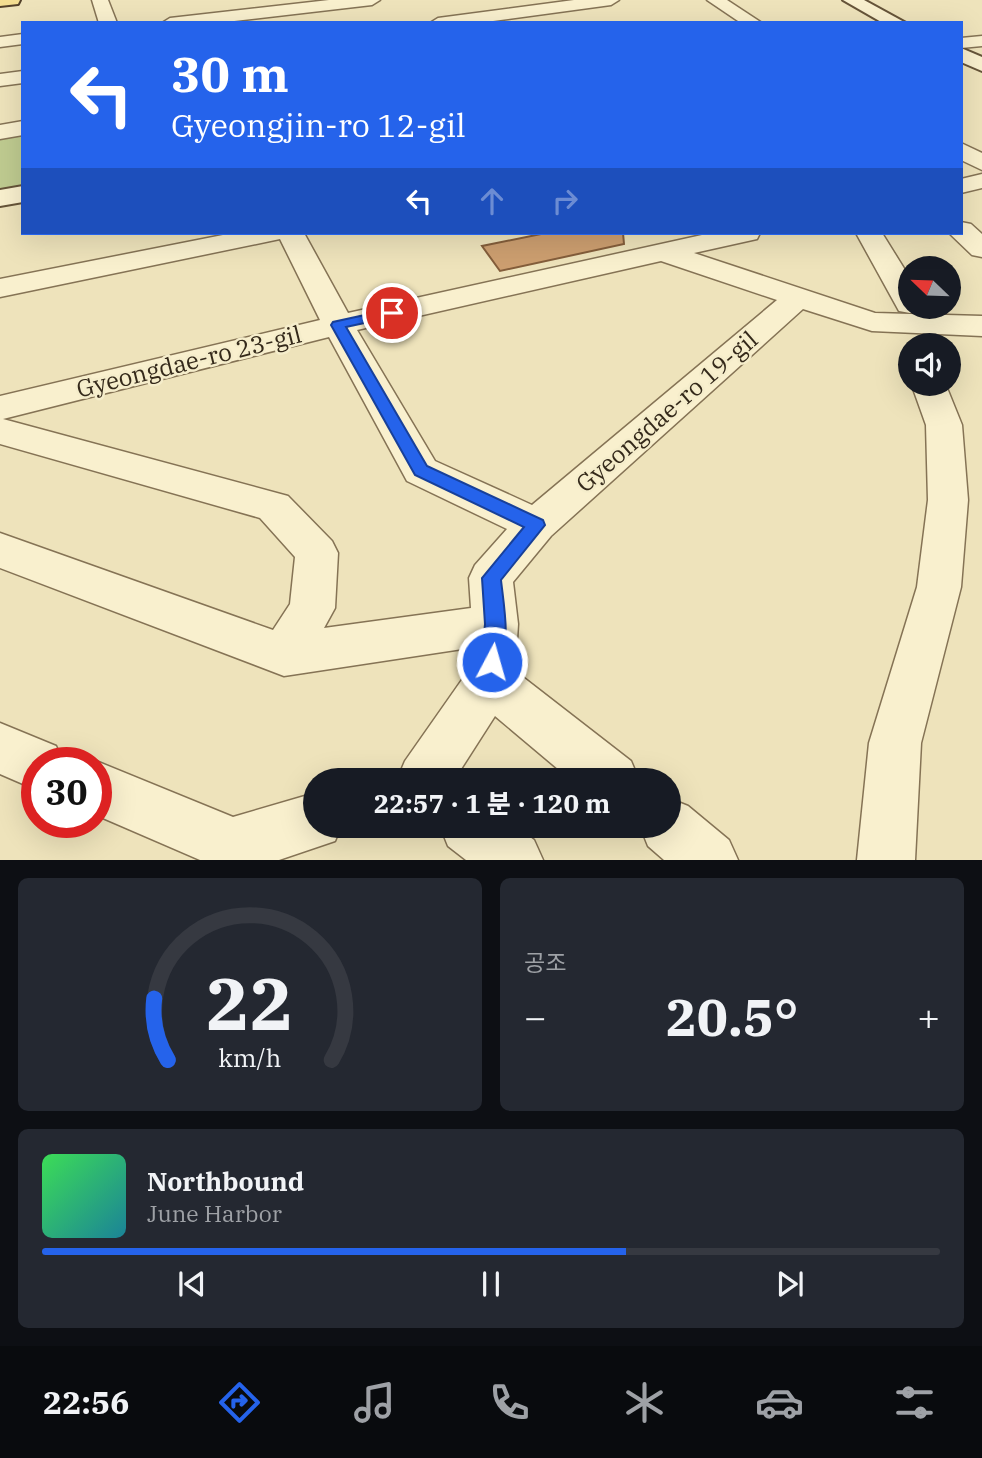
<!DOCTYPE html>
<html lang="ko">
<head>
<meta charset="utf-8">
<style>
	:root { --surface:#171b24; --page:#242831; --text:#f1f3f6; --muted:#9ea1a6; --line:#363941; --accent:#2563eb }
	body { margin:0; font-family:"IBM Plex Serif","Noto Sans KR",serif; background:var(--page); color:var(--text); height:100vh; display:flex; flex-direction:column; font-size:26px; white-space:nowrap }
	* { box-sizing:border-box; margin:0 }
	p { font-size:23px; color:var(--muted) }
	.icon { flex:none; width:38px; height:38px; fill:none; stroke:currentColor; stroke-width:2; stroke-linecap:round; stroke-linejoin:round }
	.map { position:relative; height:860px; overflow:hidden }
	.drawer { display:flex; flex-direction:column; gap:18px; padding:18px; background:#0d0f14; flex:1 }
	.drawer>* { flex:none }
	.banner { position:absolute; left:21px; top:21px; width:942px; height:214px; border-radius:0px; box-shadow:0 7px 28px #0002; background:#2563eb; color:#fff; overflow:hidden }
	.needle { width:46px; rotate:293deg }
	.controls { position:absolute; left:898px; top:256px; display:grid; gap:14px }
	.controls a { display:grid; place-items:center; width:63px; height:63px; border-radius:50%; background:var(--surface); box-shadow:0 7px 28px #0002; font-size:35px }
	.speed { position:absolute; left:21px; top:747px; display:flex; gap:14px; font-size:35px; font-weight:700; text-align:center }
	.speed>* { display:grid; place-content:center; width:91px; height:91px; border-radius:50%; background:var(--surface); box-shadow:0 7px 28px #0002; line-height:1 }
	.speed .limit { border:10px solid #d22; background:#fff; color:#111 }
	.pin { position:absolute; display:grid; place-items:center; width:60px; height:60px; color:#fff; margin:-30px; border:4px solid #fff; border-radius:50%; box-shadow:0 2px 7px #0007 }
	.me { position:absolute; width:77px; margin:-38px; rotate:6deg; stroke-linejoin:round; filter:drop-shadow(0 0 5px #0008) }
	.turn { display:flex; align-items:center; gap:24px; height:147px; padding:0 35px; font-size:32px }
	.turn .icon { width:91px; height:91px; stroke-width:2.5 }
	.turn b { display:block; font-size:49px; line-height:60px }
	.lanes { display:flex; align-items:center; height:66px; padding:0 35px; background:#0003; justify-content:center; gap:35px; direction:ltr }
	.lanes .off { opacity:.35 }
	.big { font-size:52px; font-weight:800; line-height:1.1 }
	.drawer .tile { flex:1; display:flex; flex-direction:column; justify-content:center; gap:10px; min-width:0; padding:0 24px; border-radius:10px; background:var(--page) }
	.drawer .dial { align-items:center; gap:0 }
	.dial svg { height:182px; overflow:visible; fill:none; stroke:var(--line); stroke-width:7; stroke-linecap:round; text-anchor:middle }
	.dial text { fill:var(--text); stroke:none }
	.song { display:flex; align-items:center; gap:21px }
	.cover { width:84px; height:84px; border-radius:10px; background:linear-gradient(135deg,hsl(130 70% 55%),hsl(190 70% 35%)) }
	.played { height:7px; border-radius:4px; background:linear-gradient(90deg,var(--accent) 65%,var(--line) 65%) }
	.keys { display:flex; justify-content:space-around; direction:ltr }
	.heat { display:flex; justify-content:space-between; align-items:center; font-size:38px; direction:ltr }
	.drawer .tiles { flex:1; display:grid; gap:18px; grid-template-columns:1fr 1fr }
	.tile:last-child { grid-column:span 2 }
	.trip { position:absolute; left:303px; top:768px; width:378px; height:70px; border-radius:35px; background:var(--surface); box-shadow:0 7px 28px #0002; font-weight:800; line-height:70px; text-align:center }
	.tab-bar { display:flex; height:112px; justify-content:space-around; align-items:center; background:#090b0e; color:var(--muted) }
	.tab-bar .icon { width:49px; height:49px }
	.tab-bar .active { color:var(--accent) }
	.tab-bar b { font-size:32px; color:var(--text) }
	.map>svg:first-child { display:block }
	.green { fill:#bfcb90 }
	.building { fill:#cd9f70; stroke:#845e3b; stroke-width:2 }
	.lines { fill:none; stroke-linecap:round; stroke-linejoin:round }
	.street-casing { stroke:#857355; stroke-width:3 }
	.secondary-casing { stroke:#665439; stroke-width:4 }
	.primary-casing { stroke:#52402a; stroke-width:4 }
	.street { fill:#f9f0ce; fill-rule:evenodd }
	.secondary { fill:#f9f0ce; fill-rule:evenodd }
	.primary { fill:#f3dd91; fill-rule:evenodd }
	.route { fill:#2563eb; stroke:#184099; stroke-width:2 }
	.labels { text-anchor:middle; stroke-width:5; stroke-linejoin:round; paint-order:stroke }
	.street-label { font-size:24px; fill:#34291a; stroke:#f5edcb }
</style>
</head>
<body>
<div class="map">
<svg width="982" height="860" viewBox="0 0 982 860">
	<rect width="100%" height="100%" fill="#eee3bb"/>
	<polygon class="green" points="23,128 23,188 0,191 0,131"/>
	<polygon class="building" points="546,233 623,233 624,244 500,271 482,246"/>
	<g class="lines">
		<defs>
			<g id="street">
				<polygon points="92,0 108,0 117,23 99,23"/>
				<polygon points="329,0 380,0 372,5 217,23 162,23 170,18"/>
				<polygon points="574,0 619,0 611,5 478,23 430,23 438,18"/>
				<polygon points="707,0 727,0 762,23 741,23"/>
				<polygon points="23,34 23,44 0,47 0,37"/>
				<polygon points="982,36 982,46 961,48 961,38"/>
				<polygon points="23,71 23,83 0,86 0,74"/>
				<polygon points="23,121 23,135 0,139 0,125"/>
				<polygon points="961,143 982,153 982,170 961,160"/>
				<polygon points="982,174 982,188 961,193 961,179"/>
				<polygon points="961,222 971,224 982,234 982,257 972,255 949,233 961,233"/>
				<path d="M233,233H304L348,313L711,233H760L757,239L694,253L875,313L982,316V336L872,331L803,309L551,536L513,582L518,624L515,671L631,761L639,780H571L495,716L454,780H397L405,761L466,674L469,648L284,676L0,568V533L273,630L290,604L295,557L260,518L0,444V396L320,320L280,239L0,297V279ZM661,261L777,300L532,505L435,461L357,330ZM329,337L407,481L507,529L475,565L469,578L471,608L324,628L335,608L338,553L332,541L288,496L3,419Z"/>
				<polygon points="856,233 882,233 910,278 910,306 924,306 921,311 910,313 899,311"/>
				<polygon points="911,383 945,383 962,425 968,500 961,587 921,743 915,860 857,860 869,743 917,587 928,500 926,425"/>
				<polygon points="0,723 56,746 63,763 37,763 37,790 0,774"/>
				<polygon points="96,761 233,817 315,793 315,826 341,826 335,841 279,860 200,860 96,815 96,763 91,763"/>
				<polygon points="668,798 688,806 729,840 738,860 664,860 648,846 640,826 668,826"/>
				<polygon points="440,826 515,826 534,840 543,860 466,860 448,846"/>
			</g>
			<g id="secondary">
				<polygon points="843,0 864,0 906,23 883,23"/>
				<polygon points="961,48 982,57 982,71 961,62"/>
				<polygon points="23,186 23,202 0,206 0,190"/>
			</g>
			<polygon id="primary" points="0,0 20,0 18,4 0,6"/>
		</defs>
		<use href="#street" class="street-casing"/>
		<use href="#secondary" class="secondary-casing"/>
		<use href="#primary" class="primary-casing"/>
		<use href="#street" class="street"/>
		<use href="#secondary" class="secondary"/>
		<use href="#primary" class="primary"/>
	</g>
	<path class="route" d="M392,309L397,310V316L346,327L427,466L543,520L545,525L501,580C504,607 511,643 499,668L492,671L484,668L481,662L485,624L482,578L524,527L415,475L331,325L333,322Z"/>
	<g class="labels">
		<g class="street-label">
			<text transform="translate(189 362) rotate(-14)" y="8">Gyeongdae-ro 23-gil</text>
			<text transform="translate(667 412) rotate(-41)" y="8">Gyeongdae-ro 19-gil</text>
		</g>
	</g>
</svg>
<div class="controls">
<a><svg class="needle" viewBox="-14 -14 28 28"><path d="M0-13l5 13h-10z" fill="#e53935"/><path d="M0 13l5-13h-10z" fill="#9ea1a6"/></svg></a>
<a><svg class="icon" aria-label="sound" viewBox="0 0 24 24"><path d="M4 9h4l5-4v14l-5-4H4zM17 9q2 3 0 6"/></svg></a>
</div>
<div class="speed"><div class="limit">30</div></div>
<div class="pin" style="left:392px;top:313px;background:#d93025"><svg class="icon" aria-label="arrive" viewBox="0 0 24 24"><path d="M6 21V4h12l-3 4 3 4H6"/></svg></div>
<svg class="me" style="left:492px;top:662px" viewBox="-20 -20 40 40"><circle r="17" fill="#2563eb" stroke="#fff" stroke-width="3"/><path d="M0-11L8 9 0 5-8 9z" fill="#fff"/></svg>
<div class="trip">22:57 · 1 분 · 120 m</div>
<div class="banner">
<div class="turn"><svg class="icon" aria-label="left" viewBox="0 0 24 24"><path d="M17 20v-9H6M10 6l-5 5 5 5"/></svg><div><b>30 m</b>Gyeongjin-ro 12-gil</div></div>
<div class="lanes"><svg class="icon" aria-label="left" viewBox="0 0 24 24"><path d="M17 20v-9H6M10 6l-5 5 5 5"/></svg><svg class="icon off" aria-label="ahead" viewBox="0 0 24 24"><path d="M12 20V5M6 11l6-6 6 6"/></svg><svg class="icon off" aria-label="right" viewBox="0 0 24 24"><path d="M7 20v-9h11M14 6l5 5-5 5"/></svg></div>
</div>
</div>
<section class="drawer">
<div class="tiles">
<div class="tile dial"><svg viewBox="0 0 100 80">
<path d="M14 69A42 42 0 1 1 86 69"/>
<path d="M14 69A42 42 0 0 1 8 42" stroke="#2563eb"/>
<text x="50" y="56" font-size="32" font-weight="700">22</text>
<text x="50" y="72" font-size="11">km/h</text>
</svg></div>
<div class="tile"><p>공조</p>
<div class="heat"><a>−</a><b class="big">20.5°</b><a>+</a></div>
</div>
<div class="tile">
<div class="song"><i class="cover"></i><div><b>Northbound</b><p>June Harbor</p></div></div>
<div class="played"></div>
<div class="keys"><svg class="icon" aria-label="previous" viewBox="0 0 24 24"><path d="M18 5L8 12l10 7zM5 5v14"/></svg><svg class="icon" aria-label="pause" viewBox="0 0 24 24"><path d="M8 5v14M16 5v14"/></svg><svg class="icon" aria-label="next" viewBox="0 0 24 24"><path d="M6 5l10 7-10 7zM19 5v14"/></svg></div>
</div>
</div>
</section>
<nav class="tab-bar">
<b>22:56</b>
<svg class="icon active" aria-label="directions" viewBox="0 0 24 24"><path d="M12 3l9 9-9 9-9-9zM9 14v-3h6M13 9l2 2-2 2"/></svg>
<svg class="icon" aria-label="music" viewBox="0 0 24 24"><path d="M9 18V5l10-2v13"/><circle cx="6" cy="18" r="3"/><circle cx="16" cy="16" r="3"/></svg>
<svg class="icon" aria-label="phone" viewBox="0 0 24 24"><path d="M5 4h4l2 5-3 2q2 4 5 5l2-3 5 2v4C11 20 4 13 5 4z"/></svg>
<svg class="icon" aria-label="climate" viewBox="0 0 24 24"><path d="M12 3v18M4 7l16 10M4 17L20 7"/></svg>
<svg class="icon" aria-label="car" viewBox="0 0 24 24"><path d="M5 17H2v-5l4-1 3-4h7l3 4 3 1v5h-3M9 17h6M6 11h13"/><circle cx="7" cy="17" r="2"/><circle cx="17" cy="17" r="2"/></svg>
<svg class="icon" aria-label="filters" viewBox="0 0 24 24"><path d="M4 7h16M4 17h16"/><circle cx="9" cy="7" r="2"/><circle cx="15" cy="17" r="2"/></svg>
</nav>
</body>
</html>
